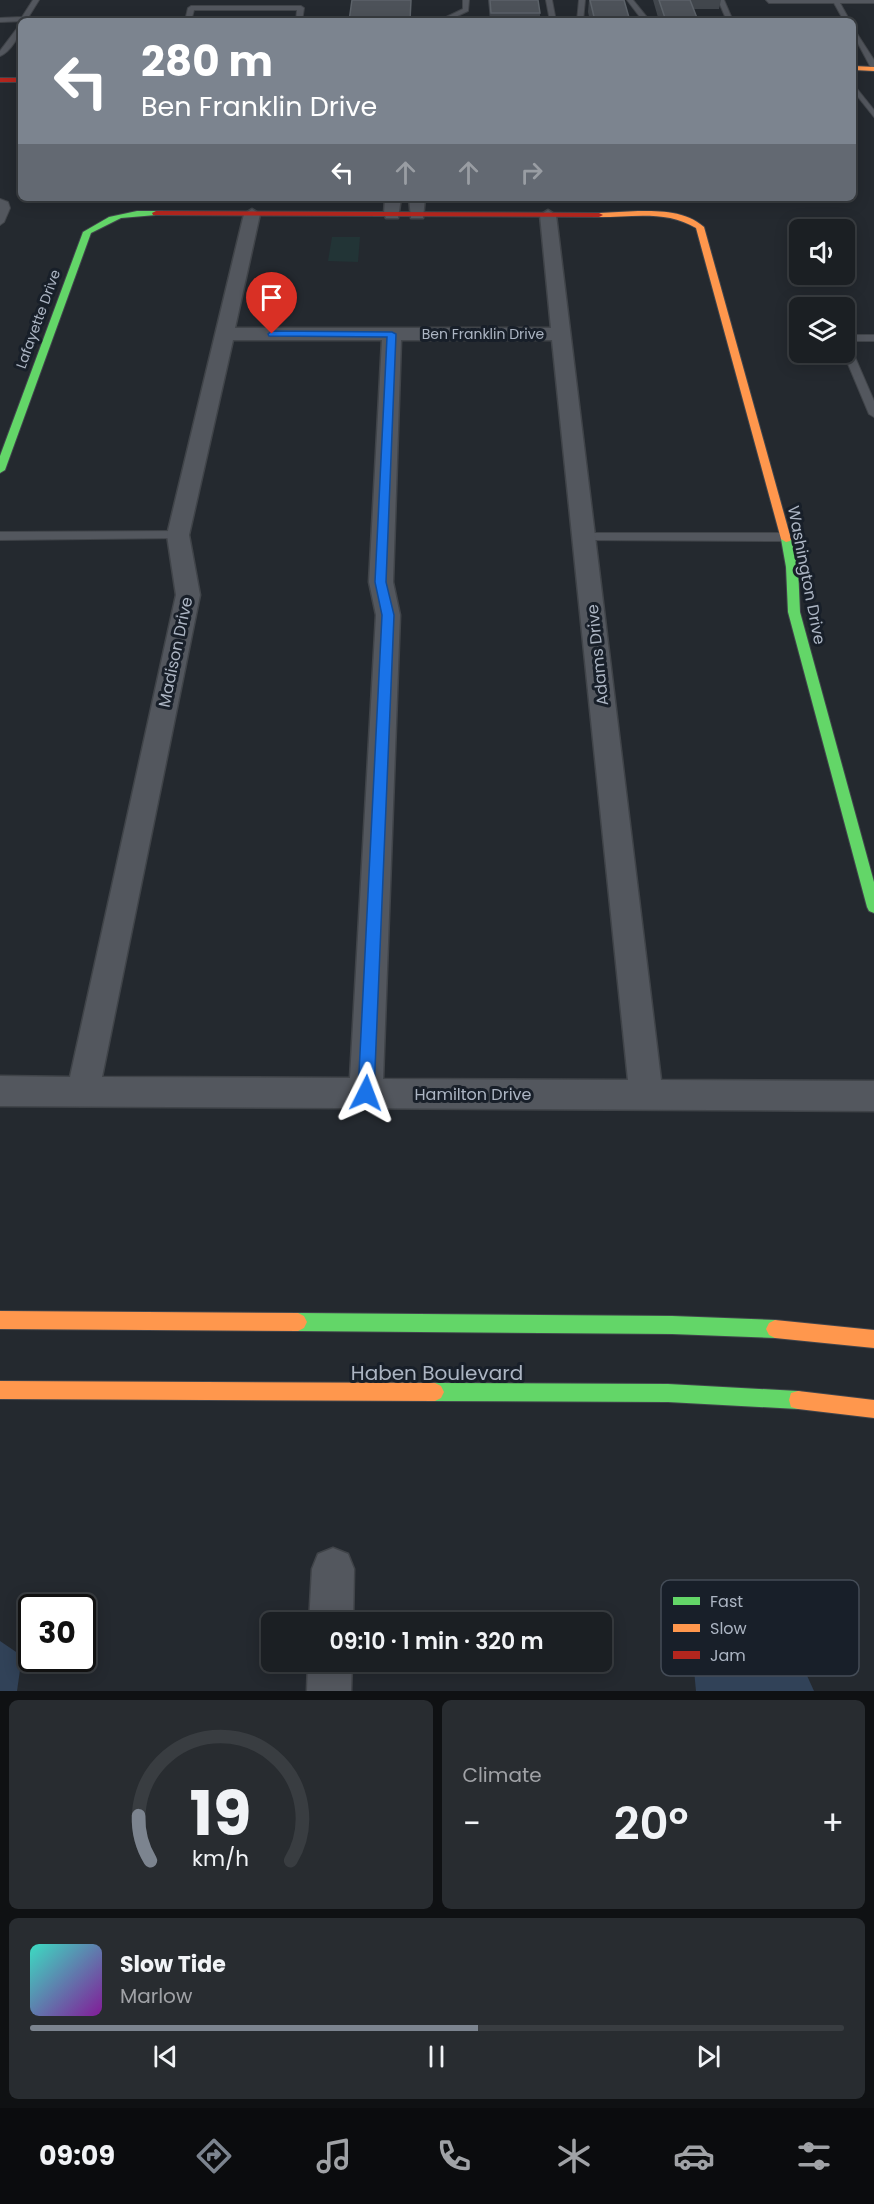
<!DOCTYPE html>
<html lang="en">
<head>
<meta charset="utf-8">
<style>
	:root { --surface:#1b1f23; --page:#282c30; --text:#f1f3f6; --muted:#a0a2a6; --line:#393d41; --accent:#7c848f }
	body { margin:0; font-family:Poppins,sans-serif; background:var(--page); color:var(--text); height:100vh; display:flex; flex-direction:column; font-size:22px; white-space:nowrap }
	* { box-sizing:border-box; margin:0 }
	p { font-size:20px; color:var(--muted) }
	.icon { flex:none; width:33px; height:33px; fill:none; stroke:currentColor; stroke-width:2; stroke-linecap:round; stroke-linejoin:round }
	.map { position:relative; height:1691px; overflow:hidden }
	.side { display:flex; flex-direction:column; gap:9px; padding:9px; background:#0f1113; flex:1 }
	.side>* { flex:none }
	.hud { position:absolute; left:18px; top:18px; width:838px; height:183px; border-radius:9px; box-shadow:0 3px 15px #0003,0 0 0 2px var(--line); background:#7c848f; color:#fff; overflow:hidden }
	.fabs { position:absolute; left:789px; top:219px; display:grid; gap:12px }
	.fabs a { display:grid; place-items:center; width:66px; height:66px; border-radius:9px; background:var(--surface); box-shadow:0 3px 15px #0003,0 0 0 2px var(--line); font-size:30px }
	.speed { position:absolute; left:18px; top:1594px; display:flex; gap:12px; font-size:30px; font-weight:700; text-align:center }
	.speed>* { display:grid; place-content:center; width:78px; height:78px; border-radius:50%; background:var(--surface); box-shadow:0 3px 15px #0003,0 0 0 2px var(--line); line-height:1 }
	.speed .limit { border:3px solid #111; border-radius:9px; background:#fff; color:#111 }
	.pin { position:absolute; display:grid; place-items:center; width:51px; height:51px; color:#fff; margin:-62px -26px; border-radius:50% 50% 50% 0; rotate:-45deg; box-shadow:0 0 6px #0007 }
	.pin .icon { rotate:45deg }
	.me { position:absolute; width:66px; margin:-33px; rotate:3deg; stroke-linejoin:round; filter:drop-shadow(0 0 4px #0008) }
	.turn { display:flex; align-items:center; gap:21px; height:126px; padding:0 24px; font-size:27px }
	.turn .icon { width:78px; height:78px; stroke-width:2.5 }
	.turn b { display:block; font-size:42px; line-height:51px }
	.lanes { display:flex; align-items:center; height:57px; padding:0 24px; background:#0003; justify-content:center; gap:30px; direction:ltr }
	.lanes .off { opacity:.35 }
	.big { font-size:45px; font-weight:600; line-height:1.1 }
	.side .card { flex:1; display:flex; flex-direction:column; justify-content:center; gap:9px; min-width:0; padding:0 21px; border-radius:9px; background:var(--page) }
	.side .dial { align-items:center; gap:0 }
	.dial svg { height:156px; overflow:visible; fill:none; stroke:var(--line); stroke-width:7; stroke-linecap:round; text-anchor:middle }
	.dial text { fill:var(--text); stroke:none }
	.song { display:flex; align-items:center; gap:18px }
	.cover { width:72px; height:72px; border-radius:9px; background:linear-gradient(135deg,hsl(170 70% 55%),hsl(290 70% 35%)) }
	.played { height:6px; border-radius:3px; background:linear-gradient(90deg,var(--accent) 55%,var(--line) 55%) }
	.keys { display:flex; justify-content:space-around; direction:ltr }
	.heat { display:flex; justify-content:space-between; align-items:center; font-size:33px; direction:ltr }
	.side .tiles { flex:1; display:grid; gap:9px; grid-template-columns:1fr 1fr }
	.card:last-child { grid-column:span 2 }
	.trip { position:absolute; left:261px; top:1612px; width:351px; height:60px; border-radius:9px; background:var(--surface); box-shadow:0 3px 15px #0003,0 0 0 2px var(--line); font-weight:600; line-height:60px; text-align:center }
	.tabs { display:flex; height:96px; justify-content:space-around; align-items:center; background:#0b0c0e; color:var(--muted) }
	.tabs .icon { width:42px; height:42px }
	.tabs .selected { color:var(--accent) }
	.tabs b { font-size:27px; color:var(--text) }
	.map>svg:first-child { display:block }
	.green { fill:#223436 }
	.water { fill:#314258 }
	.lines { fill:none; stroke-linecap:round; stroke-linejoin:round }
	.lane-casing { stroke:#404449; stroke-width:2 }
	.street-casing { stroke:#404449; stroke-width:3 }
	.fast-casing { stroke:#41454c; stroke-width:2 }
	.slow-casing { stroke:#41454c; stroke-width:2 }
	.jam-casing { stroke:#41454c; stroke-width:2 }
	.lane { fill:#53575e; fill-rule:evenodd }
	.street { fill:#53575e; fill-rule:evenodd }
	.fast { fill:#63d668; fill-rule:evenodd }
	.slow { fill:#ff974d; fill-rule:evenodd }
	.jam { fill:#b3261e; fill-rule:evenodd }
	.wall { fill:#41464c }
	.building { fill:#4d5259; stroke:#5c6269; stroke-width:1.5 }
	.route { fill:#1a73e8; stroke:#114b97; stroke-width:1.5 }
	.labels { text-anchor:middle; stroke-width:6; stroke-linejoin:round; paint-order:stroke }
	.far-street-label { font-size:14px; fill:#acb5c3; stroke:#181f29 }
	.street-label { font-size:16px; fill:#acb5c3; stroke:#181f29 }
	.near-street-label { font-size:20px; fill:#acb5c3; stroke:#181f29 }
	.key { fill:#181f29; stroke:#444c57; stroke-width:1.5 }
	.key-label { font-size:16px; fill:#acb5c3 }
</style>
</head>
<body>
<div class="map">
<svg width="874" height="1691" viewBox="0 0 874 1691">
	<rect width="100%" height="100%" fill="#24292f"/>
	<polygon class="green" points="332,237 360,237 358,262 328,261"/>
	<g class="water">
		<polygon points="722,1624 789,1636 814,1691 696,1691 691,1638"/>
		<polygon points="0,1641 22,1656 17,1691 0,1691"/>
	</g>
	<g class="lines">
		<defs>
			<g id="lane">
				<polygon points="33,0 39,0 26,21 0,22 0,18 22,17"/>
				<polygon points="463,0 469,0 468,11 447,21 438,21 463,9"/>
				<polygon points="546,0 552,0 556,21 550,21"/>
				<polygon points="579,0 585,0 583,21 577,21"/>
				<polygon points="627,0 633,0 650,21 643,21"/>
				<polygon points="718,0 724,0 733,21 727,21"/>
				<polygon points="766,0 874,0 874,3 840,3 850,21 844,21 834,3 769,3"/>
				<polygon points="191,6 301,6 304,8 302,21 296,21 297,10 194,10 191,21 185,21 188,8"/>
				<path d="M21,23C21,35 11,51 0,56V51Z"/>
				<polygon points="854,29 874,60 874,68 870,66 854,36"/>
				<polygon points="854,85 874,110 874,117 854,92"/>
				<polygon points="0,199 8,202 10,208 4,222 0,225"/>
				<polygon points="844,335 874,335 874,341 848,341 874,401 874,417 869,414 843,352"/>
				<polygon points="178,531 184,535 182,538 0,540 0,532"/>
				<polygon points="584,533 786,533 792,537 786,541 580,540 578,537"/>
			</g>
			<g id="street">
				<polygon points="385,198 401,198 398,218 386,218 384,214"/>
				<polygon points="409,198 425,198 423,218 411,218"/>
				<path d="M252,209L260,214L235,328H551L540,215L548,210L556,215L661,1080L874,1081V1111L0,1106V1076L70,1077L176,595L167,535L244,214ZM233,340H382L369,582L376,615L350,1078L102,1077L200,595L189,535ZM401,340H552L628,1080L383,1079L400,615L393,582Z"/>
				<polygon points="333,1548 348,1554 354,1569 353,1623 309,1623 312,1569 318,1554"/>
				<polygon points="308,1662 352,1662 351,1691 307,1691"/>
			</g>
			<g id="fast">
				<polygon points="137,211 156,211 160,213 156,215 121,218 91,233 5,470 0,473 0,456 83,232 109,217"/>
				<polygon points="786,536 791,539 798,567 800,612 874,882 874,913 869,911 867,907 788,612 786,567 781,539"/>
				<polygon points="298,1313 672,1316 775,1320 781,1323 784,1329 781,1335 775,1338 672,1334 298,1331 292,1328 289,1322 292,1316"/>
				<polygon points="435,1383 668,1384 798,1391 805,1393 807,1400 805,1407 798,1409 668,1402 435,1401 429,1398 426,1392 429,1386"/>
			</g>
			<g id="slow">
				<polygon points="854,66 874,67 874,71 854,70"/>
				<path d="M638,211C661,211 686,211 704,227L791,539L790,541L786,542L781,539L696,228C667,210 632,217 599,217L595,215L599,213Z"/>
				<polygon points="0,1311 298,1313 304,1316 307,1322 304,1328 298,1331 0,1329"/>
				<polygon points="775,1320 874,1330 874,1348 775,1338 769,1335 766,1329 769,1323"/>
				<polygon points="0,1381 435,1383 441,1386 444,1392 441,1398 435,1401 0,1399"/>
				<polygon points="798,1391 874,1400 874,1418 798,1409 791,1407 789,1400 791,1393"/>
			</g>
			<g id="jam">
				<rect x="0" y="78" width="21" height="4"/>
				<polygon points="156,211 599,213 603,215 599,217 153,215 152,213"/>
			</g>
		</defs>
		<use href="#lane" class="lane-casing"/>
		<use href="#street" class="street-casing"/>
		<use href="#fast" class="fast-casing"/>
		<use href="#slow" class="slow-casing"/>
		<use href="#jam" class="jam-casing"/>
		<use href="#lane" class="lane"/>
		<use href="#street" class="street"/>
		<use href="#fast" class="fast"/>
		<use href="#slow" class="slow"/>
		<use href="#jam" class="jam"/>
	</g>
	<g class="wall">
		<polygon points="488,0 538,0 540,13 540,21 490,21"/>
		<polygon points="589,0 624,0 630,21 590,21 588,12"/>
		<polygon points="653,0 721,0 719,9 694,9 697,18 697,21 659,21"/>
	</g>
	<g class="building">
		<polygon points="352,0 411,0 410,21 349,21"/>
		<polygon points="490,0 538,0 540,13 491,13"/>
		<polygon points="590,0 624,0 630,21 595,21"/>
		<polygon points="659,0 690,0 697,18 665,18"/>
	</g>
	<polygon class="route" points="272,331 392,332 396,334 386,582 394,615 374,1093 371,1098 360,1098 358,1093 382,615 375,582 387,337 269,336 268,334"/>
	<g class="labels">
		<g class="far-street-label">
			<text transform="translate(38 319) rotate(-70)" y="5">Lafayette Drive</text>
			<text x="483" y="339">Ben Franklin Drive</text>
		</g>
		<g class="street-label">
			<text transform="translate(807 575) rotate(79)" y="6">Washington Drive</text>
			<text transform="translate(175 652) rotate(-78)" y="6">Madison Drive</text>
			<text transform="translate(597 655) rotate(-96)" y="6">Adams Drive</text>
			<text x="473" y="1100">Hamilton Drive</text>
		</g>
		<g class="near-street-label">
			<text x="437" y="1380">Haben Boulevard</text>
		</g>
	</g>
	<rect x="661" y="1580" width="198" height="96" rx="9" class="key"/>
	<rect x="673" y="1597" width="27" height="8" fill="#63d668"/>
	<rect x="673" y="1624" width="27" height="8" fill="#ff974d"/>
	<rect x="673" y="1651" width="27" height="8" fill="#b3261e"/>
	<g class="key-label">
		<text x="710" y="1607">Fast</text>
		<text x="710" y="1634">Slow</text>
		<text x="710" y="1661">Jam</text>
	</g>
</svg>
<div class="fabs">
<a><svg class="icon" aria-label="sound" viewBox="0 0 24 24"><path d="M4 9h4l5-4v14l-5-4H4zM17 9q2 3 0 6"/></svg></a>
<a><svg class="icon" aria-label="layers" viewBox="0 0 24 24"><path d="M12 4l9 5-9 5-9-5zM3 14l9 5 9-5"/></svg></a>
</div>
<div class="speed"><div class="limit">30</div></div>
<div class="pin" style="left:272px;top:334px;background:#d93025"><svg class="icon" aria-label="arrive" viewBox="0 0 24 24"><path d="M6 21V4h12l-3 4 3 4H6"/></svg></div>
<svg class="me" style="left:366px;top:1093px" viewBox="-20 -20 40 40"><path d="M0-17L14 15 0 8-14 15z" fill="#1a73e8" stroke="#fff" stroke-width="4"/></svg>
<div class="trip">09:10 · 1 min · 320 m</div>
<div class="hud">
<div class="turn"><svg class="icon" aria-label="left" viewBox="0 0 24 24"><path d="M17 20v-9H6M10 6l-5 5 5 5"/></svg><div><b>280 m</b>Ben Franklin Drive</div></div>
<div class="lanes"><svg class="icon" aria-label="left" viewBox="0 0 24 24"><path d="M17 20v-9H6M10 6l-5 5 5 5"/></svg><svg class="icon off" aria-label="ahead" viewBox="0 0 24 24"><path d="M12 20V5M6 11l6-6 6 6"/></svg><svg class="icon off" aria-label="ahead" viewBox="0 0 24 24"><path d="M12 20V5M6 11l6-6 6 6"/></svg><svg class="icon off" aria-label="right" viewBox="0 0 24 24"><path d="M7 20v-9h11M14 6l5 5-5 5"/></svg></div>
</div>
</div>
<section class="side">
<div class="tiles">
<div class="card dial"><svg viewBox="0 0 100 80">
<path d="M14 69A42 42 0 1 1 86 69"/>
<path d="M14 69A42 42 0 0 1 8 46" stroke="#7c848f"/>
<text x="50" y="56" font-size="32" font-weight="700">19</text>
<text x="50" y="72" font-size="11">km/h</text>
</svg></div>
<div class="card"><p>Climate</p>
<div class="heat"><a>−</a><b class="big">20°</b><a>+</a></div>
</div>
<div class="card">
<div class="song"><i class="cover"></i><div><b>Slow Tide</b><p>Marlow</p></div></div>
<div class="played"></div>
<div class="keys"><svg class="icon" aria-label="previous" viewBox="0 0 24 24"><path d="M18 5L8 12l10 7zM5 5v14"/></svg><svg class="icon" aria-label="pause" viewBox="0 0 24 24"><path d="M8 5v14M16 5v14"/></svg><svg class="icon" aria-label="next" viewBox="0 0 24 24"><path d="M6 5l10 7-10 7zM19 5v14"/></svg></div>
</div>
</div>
</section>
<nav class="tabs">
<b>09:09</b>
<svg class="icon selected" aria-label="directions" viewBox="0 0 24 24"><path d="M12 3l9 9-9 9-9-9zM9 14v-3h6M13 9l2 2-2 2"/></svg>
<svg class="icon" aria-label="music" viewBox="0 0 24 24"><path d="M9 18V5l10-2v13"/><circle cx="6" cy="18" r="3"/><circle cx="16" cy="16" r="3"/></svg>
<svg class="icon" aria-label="phone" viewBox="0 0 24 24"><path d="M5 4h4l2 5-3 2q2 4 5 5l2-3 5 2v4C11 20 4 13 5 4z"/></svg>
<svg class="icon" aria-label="climate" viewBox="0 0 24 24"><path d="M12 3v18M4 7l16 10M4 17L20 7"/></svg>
<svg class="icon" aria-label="car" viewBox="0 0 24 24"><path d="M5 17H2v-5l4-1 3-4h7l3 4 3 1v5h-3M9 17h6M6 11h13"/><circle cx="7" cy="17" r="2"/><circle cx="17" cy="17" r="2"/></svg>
<svg class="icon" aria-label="filters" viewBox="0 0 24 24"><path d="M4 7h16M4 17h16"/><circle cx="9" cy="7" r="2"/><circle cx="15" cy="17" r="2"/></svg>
</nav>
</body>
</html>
